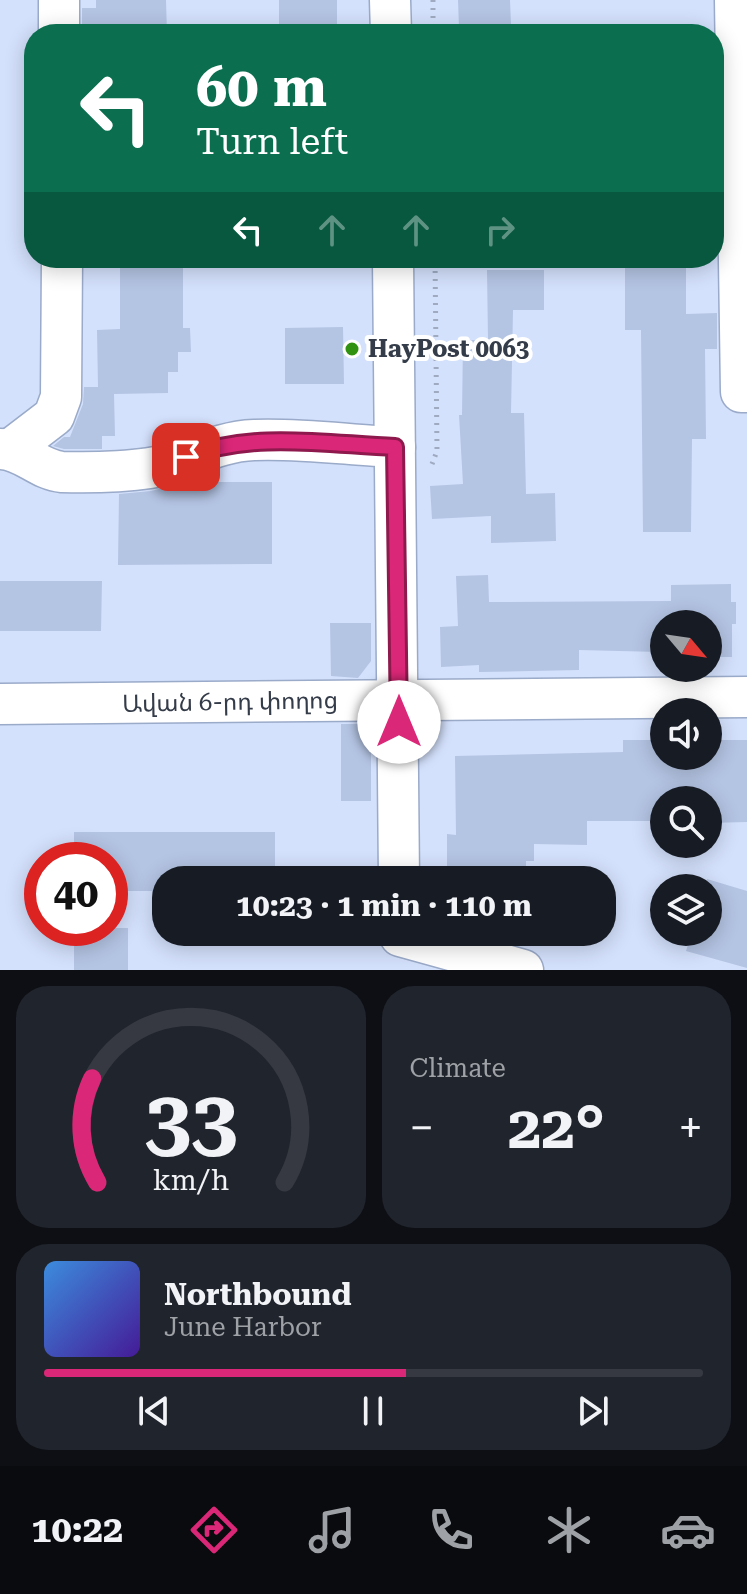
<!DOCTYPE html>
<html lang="en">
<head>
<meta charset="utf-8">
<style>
	:root { --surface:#171b24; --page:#20242c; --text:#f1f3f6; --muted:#9ea1a6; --line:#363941; --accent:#db2777 }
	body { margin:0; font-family:"Roboto Serif","Noto Sans Armenian",serif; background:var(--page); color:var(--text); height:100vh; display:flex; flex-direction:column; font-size:30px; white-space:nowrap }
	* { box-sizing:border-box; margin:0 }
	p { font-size:26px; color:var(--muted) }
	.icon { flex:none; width:44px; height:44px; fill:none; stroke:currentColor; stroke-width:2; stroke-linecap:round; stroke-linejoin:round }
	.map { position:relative; height:970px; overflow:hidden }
	.side { display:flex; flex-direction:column; gap:16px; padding:16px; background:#0d0f14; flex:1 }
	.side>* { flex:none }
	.guide { position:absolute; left:24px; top:24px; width:700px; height:244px; border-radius:32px; box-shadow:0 4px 20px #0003; background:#0b6e4f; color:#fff; overflow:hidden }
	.needle { width:52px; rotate:119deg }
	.buttons { position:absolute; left:650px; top:610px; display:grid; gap:16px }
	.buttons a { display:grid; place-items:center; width:72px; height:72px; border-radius:50%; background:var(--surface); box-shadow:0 4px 20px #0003; font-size:40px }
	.speed { position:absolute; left:24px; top:842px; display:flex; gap:16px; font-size:40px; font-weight:700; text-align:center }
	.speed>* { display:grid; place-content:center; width:104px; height:104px; border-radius:50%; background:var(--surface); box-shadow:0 4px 20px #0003; line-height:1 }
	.speed .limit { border:12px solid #d22; background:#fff; color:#111 }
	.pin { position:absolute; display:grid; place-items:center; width:68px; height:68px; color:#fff; margin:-34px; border-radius:16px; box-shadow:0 4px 12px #0006 }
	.me { position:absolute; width:88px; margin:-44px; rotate:0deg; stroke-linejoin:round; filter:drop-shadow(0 0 6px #0008) }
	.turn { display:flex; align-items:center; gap:28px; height:168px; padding:0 40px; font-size:36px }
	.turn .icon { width:104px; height:104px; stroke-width:2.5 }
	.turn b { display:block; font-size:56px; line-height:68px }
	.lanes { display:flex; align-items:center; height:76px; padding:0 40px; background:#0003; justify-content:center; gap:40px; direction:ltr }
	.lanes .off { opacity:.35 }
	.big { font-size:60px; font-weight:700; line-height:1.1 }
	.side .card { flex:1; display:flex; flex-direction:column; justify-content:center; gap:12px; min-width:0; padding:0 28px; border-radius:32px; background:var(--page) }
	.side .dial { align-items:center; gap:0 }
	.dial svg { height:208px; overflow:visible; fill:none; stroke:var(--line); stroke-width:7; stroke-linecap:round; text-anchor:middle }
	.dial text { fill:var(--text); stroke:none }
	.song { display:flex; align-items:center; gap:24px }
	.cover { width:96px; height:96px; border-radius:12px; background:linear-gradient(135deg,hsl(210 70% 55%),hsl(260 70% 35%)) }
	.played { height:8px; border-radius:4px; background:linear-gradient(90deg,var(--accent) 55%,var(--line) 55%) }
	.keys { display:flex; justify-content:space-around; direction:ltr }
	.heat { display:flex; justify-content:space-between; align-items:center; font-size:44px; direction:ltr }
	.side .tiles { flex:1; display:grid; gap:16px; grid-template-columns:1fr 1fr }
	.card:last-child { grid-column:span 2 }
	.trip { position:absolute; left:152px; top:866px; width:464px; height:80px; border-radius:32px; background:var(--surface); box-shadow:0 4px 20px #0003; font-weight:700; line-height:80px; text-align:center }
	.menu { display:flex; height:128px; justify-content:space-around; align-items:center; background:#090b0e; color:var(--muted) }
	.menu .icon { width:56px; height:56px }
	.menu .current { color:var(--accent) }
	.menu b { font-size:36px; color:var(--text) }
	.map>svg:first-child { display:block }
	.building { fill:#b4c4e3 }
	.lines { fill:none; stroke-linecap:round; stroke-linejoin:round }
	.minor-casing { stroke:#9aaac9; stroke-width:43 }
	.path { stroke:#9faac0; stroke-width:5; stroke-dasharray:2 6; stroke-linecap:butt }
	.minor { stroke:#fff; stroke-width:40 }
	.route-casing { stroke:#8e194d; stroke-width:20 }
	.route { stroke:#db2777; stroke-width:14 }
	.poi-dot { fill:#309210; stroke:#fff; stroke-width:3 }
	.labels { text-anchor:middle; stroke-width:8; stroke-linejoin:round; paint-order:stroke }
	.poi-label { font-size:24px; font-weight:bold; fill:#353c49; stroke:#fff; text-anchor:start }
	.street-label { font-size:24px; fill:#353c49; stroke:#fff }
</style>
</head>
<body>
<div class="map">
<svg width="747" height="970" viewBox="0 0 747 970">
	<rect width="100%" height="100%" fill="#d4e1fc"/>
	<g class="building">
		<polygon points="96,0 166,0 167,34 82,34 82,8 96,8"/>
		<polygon points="279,0 337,0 337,33 279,34"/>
		<polygon points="458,0 510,0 511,26 459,28"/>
		<polygon points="625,258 686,258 686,314 717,313 717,349 705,349 706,439 692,439 691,532 643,532 641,330 625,330"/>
		<polygon points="183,266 183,328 190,328 191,352 178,352 178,372 168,372 168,393 114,394 115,436 102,436 102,449 64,449 53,446 64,437 70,437 83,404 84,387 98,387 97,330 120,329 120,267"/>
		<polygon points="487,270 544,270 544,310 513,310 511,413 524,413 526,494 555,493 556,541 491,543 491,516 432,519 430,486 463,484 459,415 462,415 463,340 488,340"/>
		<polygon points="343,327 344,384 285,384 285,328"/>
		<polygon points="186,482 272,482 272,564 118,565 119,494 151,491"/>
		<polygon points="488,575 489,602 671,601 671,585 731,584 731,602 736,602 736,624 732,624 732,657 708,657 708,624 659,624 659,652 579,650 579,670 479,672 479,665 441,667 440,627 458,626 456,576"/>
		<polygon points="0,581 102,581 101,631 0,631"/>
		<polygon points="330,623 371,623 371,661 358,678 331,676"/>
		<rect x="341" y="724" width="30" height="77"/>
		<polygon points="623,740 664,740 664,756 708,756 708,740 747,740 747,822 708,823 708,800 664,800 664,821 587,821 587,845 534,844 534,861 526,861 526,880 447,880 447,834 456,835 455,756 623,752"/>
		<polygon points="74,832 275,832 275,880 166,880 166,891 110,891 110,860 74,860"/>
		<polygon points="707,879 747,891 747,968 686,951 692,932 708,932 708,888 705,888"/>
		<rect x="74" y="928" width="54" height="42"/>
	</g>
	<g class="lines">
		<defs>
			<g id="minor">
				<polyline points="59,0 59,34"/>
				<polyline points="390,0 391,34"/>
				<polyline points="735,0 741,392 747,392"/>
				<polyline points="393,258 399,880"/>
				<path d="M0,449C23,449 39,470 62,472C92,473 144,472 172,463C199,454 224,441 254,440C300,438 349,445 395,447"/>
				<polyline points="11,449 54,416 61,397 62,258"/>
				<polyline points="0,704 747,697"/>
				<polyline points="400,936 523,970"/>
			</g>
		</defs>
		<use href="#minor" class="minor-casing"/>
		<g class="path">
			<polyline points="433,0 433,34"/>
			<polyline points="432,464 437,451 435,258"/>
		</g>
		<use href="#minor" class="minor"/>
	</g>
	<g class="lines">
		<defs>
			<path id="route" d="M186,457C253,431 324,444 395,447L399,722"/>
		</defs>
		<use href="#route" class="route-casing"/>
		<use href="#route" class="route"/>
	</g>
	<circle class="poi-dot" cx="352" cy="349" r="8"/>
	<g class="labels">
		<g class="poi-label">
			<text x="368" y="357">HayPost 0063</text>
		</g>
		<g class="street-label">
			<text transform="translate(230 702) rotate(-1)" y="8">Ավան 6-րդ փողոց</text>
		</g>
	</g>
</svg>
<div class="buttons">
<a><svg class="needle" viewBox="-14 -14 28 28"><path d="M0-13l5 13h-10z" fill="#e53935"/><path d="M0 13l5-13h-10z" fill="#9ea1a6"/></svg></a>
<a><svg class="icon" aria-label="sound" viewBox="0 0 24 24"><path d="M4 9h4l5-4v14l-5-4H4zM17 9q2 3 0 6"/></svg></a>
<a><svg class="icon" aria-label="search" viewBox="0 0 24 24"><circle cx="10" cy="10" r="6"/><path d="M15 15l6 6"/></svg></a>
<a><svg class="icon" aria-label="layers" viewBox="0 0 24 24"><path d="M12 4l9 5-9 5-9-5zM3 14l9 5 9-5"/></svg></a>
</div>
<div class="speed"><div class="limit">40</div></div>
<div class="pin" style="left:186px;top:457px;background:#d93025"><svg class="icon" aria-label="arrive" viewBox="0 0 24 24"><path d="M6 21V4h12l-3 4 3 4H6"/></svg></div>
<svg class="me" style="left:399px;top:722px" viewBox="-20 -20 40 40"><circle r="19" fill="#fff"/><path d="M0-13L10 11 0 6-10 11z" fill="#db2777"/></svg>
<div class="trip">10:23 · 1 min · 110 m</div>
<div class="guide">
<div class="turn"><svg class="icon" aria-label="left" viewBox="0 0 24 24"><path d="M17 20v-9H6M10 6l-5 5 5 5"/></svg><div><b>60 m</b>Turn left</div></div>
<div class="lanes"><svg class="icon" aria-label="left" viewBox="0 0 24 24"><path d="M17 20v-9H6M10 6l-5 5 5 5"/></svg><svg class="icon off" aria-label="ahead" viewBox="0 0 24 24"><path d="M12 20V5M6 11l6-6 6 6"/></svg><svg class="icon off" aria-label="ahead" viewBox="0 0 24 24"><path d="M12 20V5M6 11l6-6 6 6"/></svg><svg class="icon off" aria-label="right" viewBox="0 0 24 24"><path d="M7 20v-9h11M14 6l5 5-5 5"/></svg></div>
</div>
</div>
<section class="side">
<div class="tiles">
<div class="card dial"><svg viewBox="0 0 100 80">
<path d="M14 69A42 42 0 1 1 86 69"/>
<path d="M14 69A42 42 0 0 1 12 29" stroke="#db2777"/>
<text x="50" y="56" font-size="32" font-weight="700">33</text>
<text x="50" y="72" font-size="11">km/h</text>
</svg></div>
<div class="card"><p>Climate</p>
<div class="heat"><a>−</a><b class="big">22°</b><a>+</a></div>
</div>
<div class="card">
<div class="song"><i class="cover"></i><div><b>Northbound</b><p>June Harbor</p></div></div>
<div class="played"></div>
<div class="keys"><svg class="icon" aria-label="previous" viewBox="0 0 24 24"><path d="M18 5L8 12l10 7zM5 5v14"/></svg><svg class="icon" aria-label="pause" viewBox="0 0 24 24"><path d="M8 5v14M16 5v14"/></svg><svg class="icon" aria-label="next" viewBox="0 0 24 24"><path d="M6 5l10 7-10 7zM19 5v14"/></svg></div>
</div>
</div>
</section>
<nav class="menu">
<b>10:22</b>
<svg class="icon current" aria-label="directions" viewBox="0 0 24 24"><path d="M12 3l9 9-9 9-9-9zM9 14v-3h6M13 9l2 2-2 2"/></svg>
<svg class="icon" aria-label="music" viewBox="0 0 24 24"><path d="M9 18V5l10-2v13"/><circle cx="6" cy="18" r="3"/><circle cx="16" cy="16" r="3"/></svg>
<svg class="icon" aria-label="phone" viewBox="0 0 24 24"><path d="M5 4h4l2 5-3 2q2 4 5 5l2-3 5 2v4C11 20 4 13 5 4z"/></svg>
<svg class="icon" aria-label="climate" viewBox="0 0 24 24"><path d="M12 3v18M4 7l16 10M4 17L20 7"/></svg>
<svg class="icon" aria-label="car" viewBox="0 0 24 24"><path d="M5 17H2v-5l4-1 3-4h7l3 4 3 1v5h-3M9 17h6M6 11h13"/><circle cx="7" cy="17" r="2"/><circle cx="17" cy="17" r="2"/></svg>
</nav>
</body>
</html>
